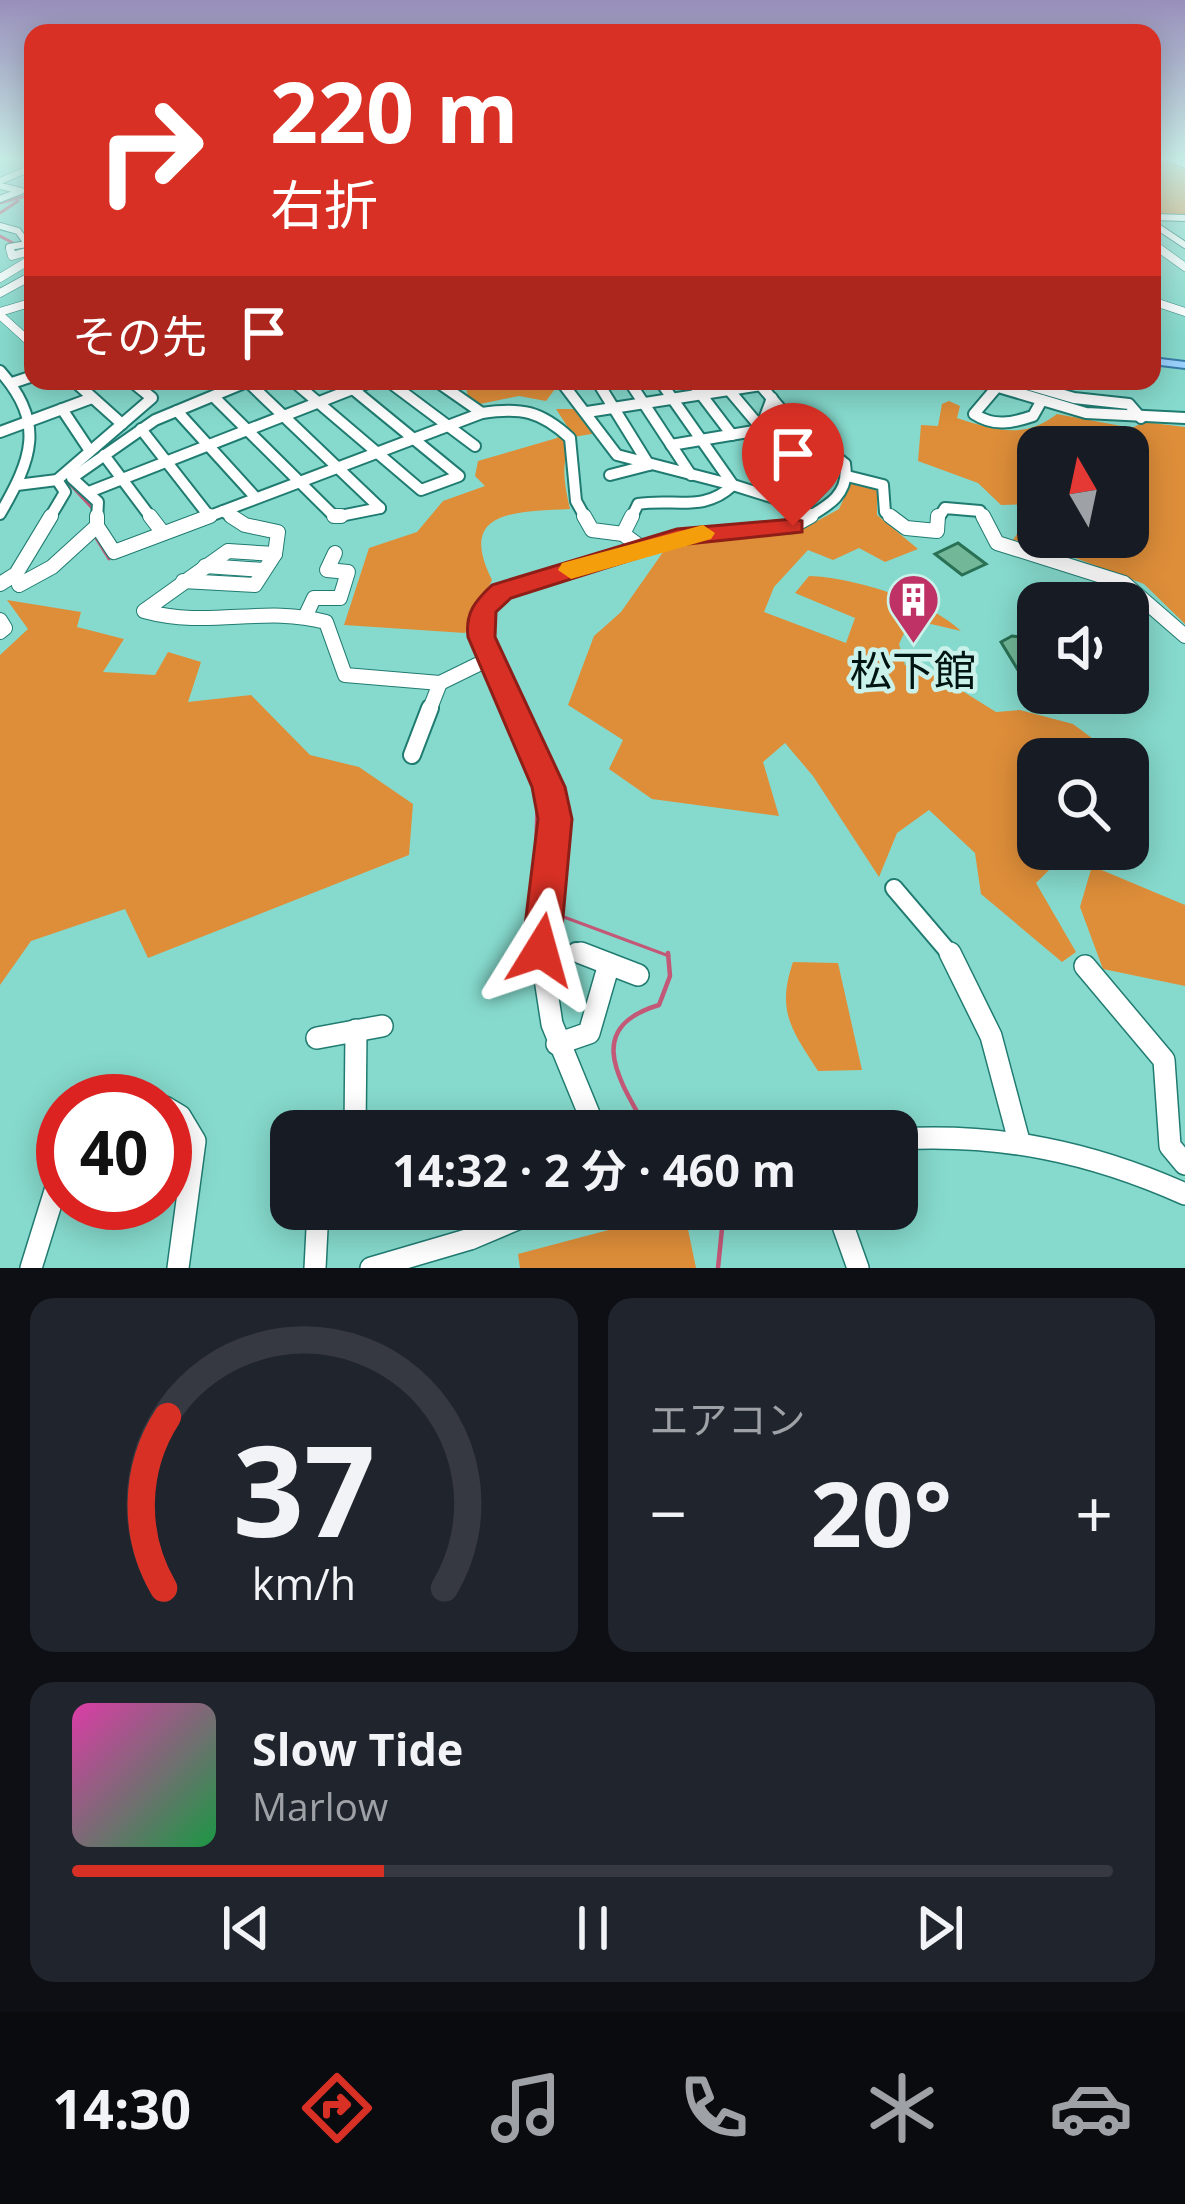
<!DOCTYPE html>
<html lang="ja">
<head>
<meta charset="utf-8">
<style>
	:root { --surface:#171b24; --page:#20242c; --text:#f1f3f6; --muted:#9ea1a6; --line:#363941; --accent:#d93025 }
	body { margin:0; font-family:"Open Sans","Noto Sans JP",sans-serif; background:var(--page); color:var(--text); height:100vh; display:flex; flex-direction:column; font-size:45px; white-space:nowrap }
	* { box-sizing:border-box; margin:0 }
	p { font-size:39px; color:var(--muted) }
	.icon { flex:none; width:66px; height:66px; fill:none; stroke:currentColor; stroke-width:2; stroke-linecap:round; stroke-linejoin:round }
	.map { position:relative; height:1268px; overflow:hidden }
	.details { display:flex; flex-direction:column; gap:30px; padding:30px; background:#0d0f14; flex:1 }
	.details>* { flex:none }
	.top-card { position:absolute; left:24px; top:24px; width:1137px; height:366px; border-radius:24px; box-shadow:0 6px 30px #0003; background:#d93025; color:#fff; overflow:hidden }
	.needle { width:78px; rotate:351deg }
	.controls { position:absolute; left:1017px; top:426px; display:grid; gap:24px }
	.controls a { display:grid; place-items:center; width:132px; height:132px; border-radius:24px; background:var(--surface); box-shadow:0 6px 30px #0003; font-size:60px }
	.speed { position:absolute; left:36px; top:1074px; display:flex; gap:24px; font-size:60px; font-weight:700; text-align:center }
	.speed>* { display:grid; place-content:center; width:156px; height:156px; border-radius:50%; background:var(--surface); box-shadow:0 6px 30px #0003; line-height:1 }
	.speed .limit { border:18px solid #d22; background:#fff; color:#111 }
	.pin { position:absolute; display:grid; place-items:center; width:102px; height:102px; color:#fff; margin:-123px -51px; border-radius:50% 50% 50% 0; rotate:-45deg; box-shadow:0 0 12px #0007 }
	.pin .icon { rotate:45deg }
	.me { position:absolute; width:132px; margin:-66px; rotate:8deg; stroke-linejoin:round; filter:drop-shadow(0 0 9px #0008) }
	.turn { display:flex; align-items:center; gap:42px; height:252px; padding:0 48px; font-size:54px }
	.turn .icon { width:156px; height:156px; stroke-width:2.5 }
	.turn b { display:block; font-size:84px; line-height:102px }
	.then { display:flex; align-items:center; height:114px; padding:0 48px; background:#0003; gap:24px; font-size:45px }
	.big { font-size:90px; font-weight:700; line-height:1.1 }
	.details .card { flex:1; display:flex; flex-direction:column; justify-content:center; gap:18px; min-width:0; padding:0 42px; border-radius:24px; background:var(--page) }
	.details .dial { align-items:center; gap:0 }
	.dial svg { height:312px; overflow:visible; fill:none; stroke:var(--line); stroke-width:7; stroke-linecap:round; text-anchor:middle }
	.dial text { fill:var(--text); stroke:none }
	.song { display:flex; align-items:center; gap:36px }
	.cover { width:144px; height:144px; border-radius:18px; background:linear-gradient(135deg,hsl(320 70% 55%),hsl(140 70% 35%)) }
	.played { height:12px; border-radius:6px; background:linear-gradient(90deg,var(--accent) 30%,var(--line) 30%) }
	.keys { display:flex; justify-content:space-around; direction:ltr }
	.heat { display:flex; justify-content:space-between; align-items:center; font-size:66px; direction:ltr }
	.details .tiles { flex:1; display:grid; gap:30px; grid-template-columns:1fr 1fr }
	.card:last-child { grid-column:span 2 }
	.trip { position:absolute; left:270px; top:1110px; width:648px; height:120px; border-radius:24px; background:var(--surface); box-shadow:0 6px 30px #0003; font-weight:700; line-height:120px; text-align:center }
	.tabs { display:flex; height:192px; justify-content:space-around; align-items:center; background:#090b0e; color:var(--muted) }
	.tabs .icon { width:84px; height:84px }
	.tabs .current { color:var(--accent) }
	.tabs b { font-size:54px; color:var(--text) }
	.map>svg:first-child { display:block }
	.green { fill:#de8e39 }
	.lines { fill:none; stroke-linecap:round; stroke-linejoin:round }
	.stream-far1 { stroke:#c35877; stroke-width:3 }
	.stream { stroke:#c35877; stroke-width:4.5 }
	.building { fill:#72b798; stroke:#297054; stroke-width:3 }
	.minor-far5-casing { stroke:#207b71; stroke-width:8 }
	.minor-far4-casing { stroke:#207b71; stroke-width:9 }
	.minor-far3-casing { stroke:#207b71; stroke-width:14 }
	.minor-far2-casing { stroke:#207b71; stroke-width:16 }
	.minor-far1-casing { stroke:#207b71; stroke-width:20 }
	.minor-casing { stroke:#207b71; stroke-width:24 }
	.major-casing { stroke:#397daa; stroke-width:4 }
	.minor-far5 { stroke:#fff; stroke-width:6 }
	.minor-far4 { stroke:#fff; stroke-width:8 }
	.minor-far3 { stroke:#fff; stroke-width:10 }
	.minor-far2 { stroke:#fff; stroke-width:14 }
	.minor-far1 { stroke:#fff; stroke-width:16 }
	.minor { stroke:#fff; stroke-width:21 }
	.major { fill:#9bd3fe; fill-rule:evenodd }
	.route { fill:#d93025; stroke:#8d1f18; stroke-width:3 }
	.slow { fill:#f59e0b }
	.labels { text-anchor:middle; stroke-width:9; stroke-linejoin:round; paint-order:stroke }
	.poi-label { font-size:42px; fill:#001411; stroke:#caf2eb }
</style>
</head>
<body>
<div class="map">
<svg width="1185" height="1268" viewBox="0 0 1185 1268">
	<rect width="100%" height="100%" fill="#86dacd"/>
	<g class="green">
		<polygon points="1152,159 1185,166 1185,218 1152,216"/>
		<polygon points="465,381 561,381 546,401 519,396 480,404 468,397"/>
		<path d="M949,401L960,406L957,418C995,430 1024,440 1057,414L1132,428L1144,422L1185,427V624L1144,584L1049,548L1013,540L1021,528L1038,529V537H1128V447H1038V504L1001,505L978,483L918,461L921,425L938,426L942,404Z"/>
		<path d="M556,409H580L598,433L573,437C560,463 564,482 570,509C514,512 457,510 492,580L465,633L344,625L369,548L417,532L443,501L485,486L475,476L478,461L557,438L567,426Z"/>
		<path d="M852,481L877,488V515L918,549L885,562L859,548L833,560L808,550L774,587L764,612L846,643L855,618L795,593L809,576C852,577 930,601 961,631L931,624L907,627L899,644L905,665L943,679L996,712L1020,710L1073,724L1120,759H1038V849H1120L1058,861L1036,883L1076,952L1062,962L981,894L975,853L929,810L897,833L879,877L813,776L785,743L763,762L779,816L652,799L609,769L623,740L568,705L594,636L621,612L668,545L808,526L839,509Z"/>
		<polygon points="7,600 81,612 77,627 124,639 103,672 155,675 168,652 201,662 188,702 251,695 310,755 359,767 413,804 409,855 148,958 125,909 31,941 0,985 0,655 28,629"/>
		<polygon points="1092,866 1185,905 1185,986 1103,969 1080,907"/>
		<path d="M793,962L838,963L862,1070L818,1071C792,1030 776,1012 793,962Z"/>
		<polygon points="684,1210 696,1268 520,1268 518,1254"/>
	</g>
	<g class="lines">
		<g class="stream-far1">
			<polyline points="33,176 25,183 33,187"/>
			<polyline points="0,203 33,194"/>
			<polyline points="0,213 18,201"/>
			<polyline points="0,236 13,243"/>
			<polyline points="66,480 93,509"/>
			<polyline points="94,535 109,559"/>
			<polyline points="483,670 537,798 534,903 539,906"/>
			<polyline points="553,913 669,956"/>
		</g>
		<g class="stream">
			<path d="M648,1131C620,1081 582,1028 659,1005L670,976L668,953"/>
			<polyline points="718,1268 724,1209"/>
		</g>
	</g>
	<g class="building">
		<polygon points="958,543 986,564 962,575 935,554"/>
		<polygon points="1012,636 1027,638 1038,650 1038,681 1021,675 1001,642"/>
	</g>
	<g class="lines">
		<defs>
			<g id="minor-far5">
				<polyline points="1169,158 1185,165"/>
				<polyline points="0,181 33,167"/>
				<polyline points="0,186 21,191 0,199"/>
				<polyline points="1152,217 1185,218"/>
				<polyline points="1152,223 1185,245"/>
				<polyline points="0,226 18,231 26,242"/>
				<polyline points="1152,243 1164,252"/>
				<polyline points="11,252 9,247 33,243"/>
				<polyline points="27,252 33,250"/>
			</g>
			<g id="minor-far4">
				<polyline points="10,249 12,256 33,250"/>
				<polyline points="1160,249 1185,267"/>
				<polyline points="0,278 33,258"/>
				<polyline points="0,293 33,275"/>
				<polyline points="1152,301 1185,312"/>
				<polyline points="0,312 33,302"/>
				<polyline points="0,315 33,345"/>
			</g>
			<g id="minor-far3">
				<path d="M0,371C46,423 32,459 0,514"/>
				<polyline points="74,381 122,424"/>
				<polyline points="162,381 174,381"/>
				<polyline points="293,381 421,490 459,476 343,381"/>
				<polyline points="388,381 475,446"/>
				<polyline points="436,381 482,413"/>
				<polyline points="597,381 649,465"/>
				<polyline points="629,381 691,475"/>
				<polyline points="660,381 733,485 803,507 825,484 829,465 845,464"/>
				<polyline points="691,381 732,435"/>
				<path d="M757,381L785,414L845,464C850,494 828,506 805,519"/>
				<polyline points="978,381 1086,413 1185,418"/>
				<path d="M1002,381L974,414C994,427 1012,423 1033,416L1042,400"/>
				<polyline points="1016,381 1074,398 1129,404 1141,418"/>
				<polyline points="248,382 380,508"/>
				<polyline points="12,383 33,376"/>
				<path d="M563,384L617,455L733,485C704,513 674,498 638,504L631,519"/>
				<polyline points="729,390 761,428"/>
				<polyline points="215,398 335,517 380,508"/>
				<polyline points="62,409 90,451"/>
				<polyline points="177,411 256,498"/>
				<polyline points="587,412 761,385"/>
				<polyline points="141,429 209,516"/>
				<polyline points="0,432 92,398"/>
				<polyline points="671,445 760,430 772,398"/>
				<polyline points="104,455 152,519"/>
				<polyline points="610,475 649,465"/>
				<polyline points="847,476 883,485 885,512 894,519"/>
				<polyline points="17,485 57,480"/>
				<polyline points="89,492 373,381"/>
				<polyline points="223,511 235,519"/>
				<polyline points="49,519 65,492 57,480 152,398 131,381"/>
				<polyline points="97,519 98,502 72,478 155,420 249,381"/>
				<path d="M202,519L482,413C521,407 541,411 570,438L576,501L586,519"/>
				<polyline points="938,519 945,508 980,511 984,519"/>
			</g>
			<g id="minor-far2">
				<polyline points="97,516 97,526 114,552 210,516"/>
				<polyline points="150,516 163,533"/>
				<polyline points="334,516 341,516"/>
				<polyline points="584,516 592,530 623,534 642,548"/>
				<polyline points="890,516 906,528 937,531 938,516"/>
				<polyline points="983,516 997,543 1124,583 1185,636"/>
				<polyline points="623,534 632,516"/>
				<path d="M275,554L228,551L144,611C209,629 264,605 326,622L345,675L440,683L429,711"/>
				<polyline points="205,566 264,570"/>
				<polyline points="183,581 255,585 275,554 278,532 245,525 231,516"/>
				<polyline points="0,584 16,574 51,516"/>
				<polyline points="19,585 52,567 97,526"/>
				<polyline points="305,617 314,598 340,598 348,572 327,570 335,553"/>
				<polyline points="0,620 5,628 0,632"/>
				<polyline points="440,683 489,659"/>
				<path d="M512,711C494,673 460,622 502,591L677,537L793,526L811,516"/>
			</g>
			<g id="minor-far1">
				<path d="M511,708C527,741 549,776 554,813C559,861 543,909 541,956"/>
				<polyline points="412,755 430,708"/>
				<polyline points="894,888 952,956"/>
				<polyline points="576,951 588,956"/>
			</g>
			<g id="minor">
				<polyline points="541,953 552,1024 596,1131"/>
				<polyline points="581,953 638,975"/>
				<polyline points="950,953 991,1036 1019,1141"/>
				<polyline points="1085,966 1164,1060 1170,1146 1185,1164"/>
				<polyline points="317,1038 382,1026"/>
				<polyline points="557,1044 589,1033 609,964"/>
				<polyline points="165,1107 180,1116 195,1141 178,1268"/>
				<polyline points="355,1131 356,1030"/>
				<path d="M897,1139C1000,1133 1091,1152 1185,1194"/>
				<polyline points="837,1209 858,1268"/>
				<polyline points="31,1268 63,1165"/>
				<polyline points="315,1268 318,1209"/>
				<polyline points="371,1268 470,1239 541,1209"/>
			</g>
			<polygon id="major" points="1152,358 1185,362 1185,368 1152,364"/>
		</defs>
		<use href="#minor-far5" class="minor-far5-casing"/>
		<use href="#minor-far4" class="minor-far4-casing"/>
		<use href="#minor-far3" class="minor-far3-casing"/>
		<use href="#minor-far2" class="minor-far2-casing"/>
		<use href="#minor-far1" class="minor-far1-casing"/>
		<use href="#minor" class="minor-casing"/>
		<use href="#major" class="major-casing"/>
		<use href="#minor-far5" class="minor-far5"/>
		<use href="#minor-far4" class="minor-far4"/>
		<use href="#minor-far3" class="minor-far3"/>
		<use href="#minor-far2" class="minor-far2"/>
		<use href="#minor-far1" class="minor-far1"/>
		<use href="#minor" class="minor"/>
		<use href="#major" class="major"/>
	</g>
	<linearGradient id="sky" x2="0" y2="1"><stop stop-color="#998fbb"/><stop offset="0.47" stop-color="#c9eee8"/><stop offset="1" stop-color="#c9eee8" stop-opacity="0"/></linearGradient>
	<rect width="1185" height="336" fill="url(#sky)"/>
	<path class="route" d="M793,519L802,521V532L678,545L511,598L496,612L495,637L565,787L572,819L560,950L554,964L541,969L527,964L522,950L538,819L532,787L468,637C465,613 475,601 492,585L677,529Z"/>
	<polygon class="slow" points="703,525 715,533 711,539 571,579 558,570 562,563"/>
	<defs>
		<symbol id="building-pin" viewBox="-11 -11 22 30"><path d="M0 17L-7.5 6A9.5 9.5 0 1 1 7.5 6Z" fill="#bf3265" stroke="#caf2eb"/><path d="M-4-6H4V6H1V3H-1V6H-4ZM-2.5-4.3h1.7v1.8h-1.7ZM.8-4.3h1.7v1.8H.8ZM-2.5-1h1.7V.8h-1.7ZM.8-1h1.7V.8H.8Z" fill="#fff"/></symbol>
	</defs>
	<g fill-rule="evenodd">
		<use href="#building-pin" x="884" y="570" width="59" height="81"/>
	</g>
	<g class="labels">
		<g class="poi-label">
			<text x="913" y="686">松下館</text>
		</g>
	</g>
</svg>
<div class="controls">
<a><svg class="needle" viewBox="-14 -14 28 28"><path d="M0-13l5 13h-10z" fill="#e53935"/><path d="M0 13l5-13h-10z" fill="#9ea1a6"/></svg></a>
<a><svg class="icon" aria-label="sound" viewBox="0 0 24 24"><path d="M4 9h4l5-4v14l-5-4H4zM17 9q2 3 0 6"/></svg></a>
<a><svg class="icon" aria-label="search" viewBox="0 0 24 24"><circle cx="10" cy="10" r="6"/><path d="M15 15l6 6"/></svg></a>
</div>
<div class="speed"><div class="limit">40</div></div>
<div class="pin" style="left:793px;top:526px;background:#d93025"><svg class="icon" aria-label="arrive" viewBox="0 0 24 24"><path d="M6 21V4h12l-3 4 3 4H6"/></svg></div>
<svg class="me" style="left:541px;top:950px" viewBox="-20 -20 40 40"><path d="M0-17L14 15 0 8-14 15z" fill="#d93025" stroke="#fff" stroke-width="4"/></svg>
<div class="trip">14:32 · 2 分 · 460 m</div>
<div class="top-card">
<div class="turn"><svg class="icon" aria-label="right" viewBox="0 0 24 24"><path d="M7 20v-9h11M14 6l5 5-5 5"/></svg><div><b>220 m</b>右折</div></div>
<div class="then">その先<svg class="icon" aria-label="arrive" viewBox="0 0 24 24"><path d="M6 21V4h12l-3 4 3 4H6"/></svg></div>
</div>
</div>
<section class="details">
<div class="tiles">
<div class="card dial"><svg viewBox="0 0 100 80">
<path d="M14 69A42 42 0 1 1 86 69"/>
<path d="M14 69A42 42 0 0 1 15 25" stroke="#d93025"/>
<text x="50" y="56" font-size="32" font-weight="700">37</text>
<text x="50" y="72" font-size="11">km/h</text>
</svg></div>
<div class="card"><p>エアコン</p>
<div class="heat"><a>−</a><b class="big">20°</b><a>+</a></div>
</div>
<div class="card">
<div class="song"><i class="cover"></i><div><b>Slow Tide</b><p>Marlow</p></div></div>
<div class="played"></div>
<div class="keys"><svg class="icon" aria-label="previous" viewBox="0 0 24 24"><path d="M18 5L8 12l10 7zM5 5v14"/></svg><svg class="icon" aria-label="pause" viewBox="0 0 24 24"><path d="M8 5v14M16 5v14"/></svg><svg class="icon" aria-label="next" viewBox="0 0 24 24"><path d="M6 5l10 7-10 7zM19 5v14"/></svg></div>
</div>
</div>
</section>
<nav class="tabs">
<b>14:30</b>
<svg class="icon current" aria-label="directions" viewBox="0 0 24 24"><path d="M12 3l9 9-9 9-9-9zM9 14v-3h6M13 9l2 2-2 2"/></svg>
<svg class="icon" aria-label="music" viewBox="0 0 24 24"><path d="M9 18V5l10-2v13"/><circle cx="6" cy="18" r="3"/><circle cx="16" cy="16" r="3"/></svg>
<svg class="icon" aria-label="phone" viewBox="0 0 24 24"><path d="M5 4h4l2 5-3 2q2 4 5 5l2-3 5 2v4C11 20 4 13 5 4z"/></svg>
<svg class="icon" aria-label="climate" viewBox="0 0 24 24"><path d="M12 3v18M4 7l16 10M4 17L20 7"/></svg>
<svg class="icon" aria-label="car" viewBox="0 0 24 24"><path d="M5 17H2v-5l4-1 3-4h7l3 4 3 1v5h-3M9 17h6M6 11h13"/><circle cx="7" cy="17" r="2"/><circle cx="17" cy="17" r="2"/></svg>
</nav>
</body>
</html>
